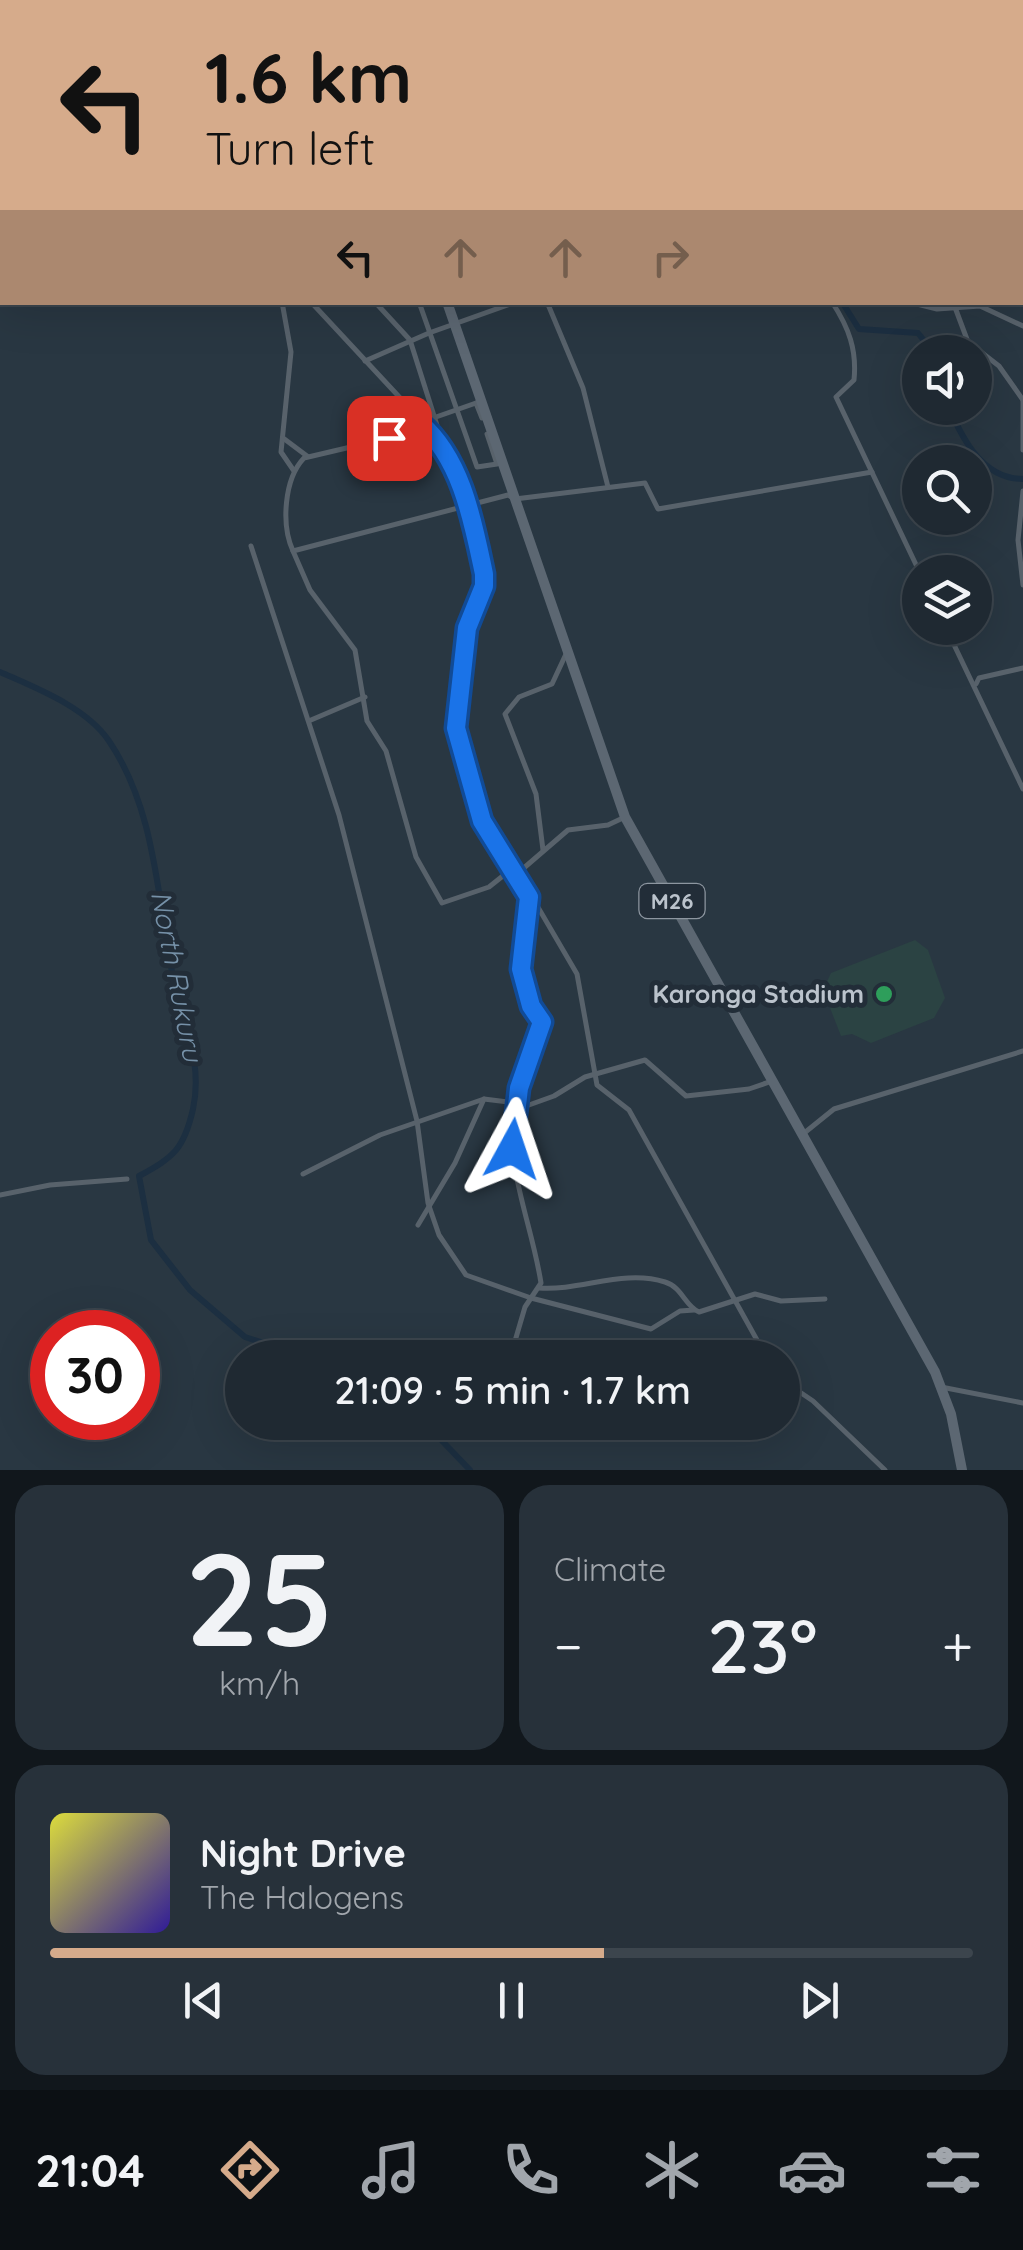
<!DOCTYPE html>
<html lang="en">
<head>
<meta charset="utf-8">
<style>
	:root { --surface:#1f2932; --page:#27313a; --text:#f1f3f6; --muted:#a1a6ac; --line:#3c454d; --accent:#d6ab8b }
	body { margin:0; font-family:Quicksand,sans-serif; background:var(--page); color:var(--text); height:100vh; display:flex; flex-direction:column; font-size:38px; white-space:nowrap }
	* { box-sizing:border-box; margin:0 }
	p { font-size:32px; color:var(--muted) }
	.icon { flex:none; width:55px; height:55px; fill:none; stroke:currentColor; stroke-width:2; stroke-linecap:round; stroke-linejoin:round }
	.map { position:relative; height:1470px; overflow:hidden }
	.side { display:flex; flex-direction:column; gap:15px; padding:15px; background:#11171c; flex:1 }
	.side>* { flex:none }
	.top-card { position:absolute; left:0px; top:0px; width:1025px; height:305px; box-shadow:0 10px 40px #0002,0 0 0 2px var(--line); background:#d6ab8b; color:#111; overflow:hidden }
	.controls { position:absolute; left:902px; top:335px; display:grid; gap:20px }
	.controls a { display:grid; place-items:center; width:90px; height:90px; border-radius:50%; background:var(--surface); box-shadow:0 10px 40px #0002,0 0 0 2px var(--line); font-size:50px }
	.speed { position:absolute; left:30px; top:1310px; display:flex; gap:20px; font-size:50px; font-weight:700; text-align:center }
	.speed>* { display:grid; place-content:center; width:130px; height:130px; border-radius:50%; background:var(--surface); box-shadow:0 10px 40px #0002,0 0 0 2px var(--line); line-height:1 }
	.speed .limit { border:15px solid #d22; background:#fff; color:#111 }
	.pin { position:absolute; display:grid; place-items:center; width:85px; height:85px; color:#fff; margin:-42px; border-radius:20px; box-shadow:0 5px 15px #0006 }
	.me { position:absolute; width:110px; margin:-55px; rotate:5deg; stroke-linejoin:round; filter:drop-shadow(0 0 8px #0008) }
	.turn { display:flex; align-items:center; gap:35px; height:210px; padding:0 40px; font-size:45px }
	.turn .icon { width:130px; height:130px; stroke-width:2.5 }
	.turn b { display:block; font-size:70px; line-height:85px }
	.lanes { display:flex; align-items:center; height:95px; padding:0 40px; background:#0003; justify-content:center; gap:50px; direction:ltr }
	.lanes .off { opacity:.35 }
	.big { font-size:75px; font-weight:600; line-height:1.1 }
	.side .card { flex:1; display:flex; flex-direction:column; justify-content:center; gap:15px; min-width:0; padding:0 35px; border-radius:30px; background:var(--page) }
	.side .dial { align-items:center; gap:0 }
	.dial b { font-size:130px; line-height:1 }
	.song { display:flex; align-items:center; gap:30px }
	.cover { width:120px; height:120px; border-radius:15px; background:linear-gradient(135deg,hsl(60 70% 55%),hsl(250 70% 35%)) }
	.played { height:10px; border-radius:5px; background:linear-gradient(90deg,var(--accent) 60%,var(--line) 60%) }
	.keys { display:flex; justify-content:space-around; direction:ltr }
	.heat { display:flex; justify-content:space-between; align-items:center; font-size:55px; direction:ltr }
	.side .tiles { flex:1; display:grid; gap:15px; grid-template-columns:1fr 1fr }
	.card:last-child { grid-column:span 2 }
	.trip { position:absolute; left:225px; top:1340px; width:575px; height:100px; border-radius:50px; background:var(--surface); box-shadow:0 10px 40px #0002,0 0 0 2px var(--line); font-weight:600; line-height:100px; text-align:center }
	.menu { display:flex; height:160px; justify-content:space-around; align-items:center; background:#0c1014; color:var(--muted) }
	.menu .icon { width:70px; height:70px }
	.menu .selected { color:var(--accent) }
	.menu b { font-size:45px; color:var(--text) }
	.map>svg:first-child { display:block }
	.pitch { fill:#2b4343 }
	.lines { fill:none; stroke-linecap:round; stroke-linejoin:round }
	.river { stroke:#1c2f41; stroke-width:6 }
	.street { stroke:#58626b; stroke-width:5 }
	.primary { stroke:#5c6772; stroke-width:10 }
	.highway { stroke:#78695b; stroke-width:14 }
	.route-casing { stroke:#114b97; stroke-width:25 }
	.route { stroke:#1a73e8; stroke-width:18 }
	.leisure-dot { fill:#2e9e5b; stroke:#222d38; stroke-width:4 }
	.labels { text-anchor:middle; stroke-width:10; stroke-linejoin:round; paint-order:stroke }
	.shield { fill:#222d38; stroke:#8d96a0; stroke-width:2.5 }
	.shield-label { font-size:22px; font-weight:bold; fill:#bbc3cc }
	.poi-label { font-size:25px; font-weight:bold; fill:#bbc3cc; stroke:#222d38; text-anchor:end }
	.water-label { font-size:28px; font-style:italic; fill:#7691a8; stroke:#222d38 }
</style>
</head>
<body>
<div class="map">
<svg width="1023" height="1470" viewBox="0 0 1023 1470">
	<rect width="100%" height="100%" fill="#293742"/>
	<polygon class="pitch" points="915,940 928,950 945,998 934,1018 871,1043 852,1034 841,1036 823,990 831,973"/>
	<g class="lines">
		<g class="river">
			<polyline points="842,302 859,329 918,333 933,352"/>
			<path d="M949,408C963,440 983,479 1023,479"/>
			<path d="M0,672C36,688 86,707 109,741C157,812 157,901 174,982C184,1026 203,1063 193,1109C184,1149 174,1157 139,1176L151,1240L190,1290L245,1337L310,1358"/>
			<polyline points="424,1422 470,1470"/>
		</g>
		<g class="street">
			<polyline points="208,0 209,2"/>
			<polyline points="244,0 246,2"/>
			<polyline points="281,0 282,2"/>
			<polyline points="318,0 319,2"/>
			<polyline points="414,0 418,2"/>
			<polyline points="497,0 498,2"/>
			<polyline points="545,0 546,2"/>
			<polyline points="619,0 624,2"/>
			<polyline points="935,0 936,2"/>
			<polyline points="36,2 37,0"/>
			<polyline points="250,2 258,0"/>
			<polyline points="644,2 646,0"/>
			<polyline points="0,80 2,69"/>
			<polyline points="0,124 2,124"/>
			<polyline points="0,191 2,190"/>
			<polyline points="1022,268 1023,268"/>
			<polyline points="0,292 2,292"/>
			<polyline points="282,302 291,352 281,452 294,471"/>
			<polyline points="311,302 443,444 458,475 485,582 467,624 456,728 481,817 509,869 518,873 577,974 597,1085 629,1110 767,1358"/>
			<polyline points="375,302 410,340 442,441"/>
			<polyline points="419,302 477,467 497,464 487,434"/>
			<polyline points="547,302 583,388 608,487"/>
			<path d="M832,302C849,328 857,350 854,380L836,397L920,573"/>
			<polyline points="909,302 937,309 980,306 1023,326"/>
			<polyline points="953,302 968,342 999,366 1023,400"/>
			<polyline points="380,305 390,302"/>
			<polyline points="365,361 429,333 516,302"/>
			<polyline points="1023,401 1023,450"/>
			<polyline points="476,403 482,418"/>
			<polyline points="436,417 476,403"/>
			<polyline points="283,438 307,456"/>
			<polyline points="1023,491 1018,540 1023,585"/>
			<polyline points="251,546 339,815 417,1121 428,1203 439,1235 466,1275 531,1298 651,1329 680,1311 694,1310"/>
			<path d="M293,551C281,525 284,479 304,458L389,438L420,423"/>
			<polyline points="946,628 1023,789"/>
			<polyline points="976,684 979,678 1023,668"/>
			<polyline points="311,720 365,697"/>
			<polyline points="543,850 536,794 505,714 519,697 552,684 566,654"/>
			<polyline points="509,871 489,887 442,903 416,857 386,751 367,721 355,650 310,590 293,551 508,495 515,499 645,483 658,509 872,472"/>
			<polyline points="518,873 568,830 608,825 625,817"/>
			<polyline points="515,1110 554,1096 585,1077 645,1060 686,1096 749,1089 772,1081"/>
			<polyline points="803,1134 834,1109 1023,1051"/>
			<polyline points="303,1174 380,1135 484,1099"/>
			<polyline points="0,1195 50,1185 127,1179"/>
			<polyline points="418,1225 455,1163 484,1099 516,1103"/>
			<path d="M539,1288C581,1291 623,1269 665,1282C682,1287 685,1306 699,1312L755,1294L781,1301L825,1299"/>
			<path d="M510,1358L525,1307L541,1283C533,1231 511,1181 512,1128C512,1091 535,1058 541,1022L529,1000L521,969L529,897"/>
			<polyline points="782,1380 813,1401 885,1470"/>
			<polyline points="941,1387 1023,1403"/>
		</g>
		<g class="primary">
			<polyline points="346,0 347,2"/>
			<polyline points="447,302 625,817 935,1372 951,1414 962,1470"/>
		</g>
		<g class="highway">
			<polyline points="727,0 732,2"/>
			<polyline points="1022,62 1023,62"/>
		</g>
	</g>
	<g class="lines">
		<defs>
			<path id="route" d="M389,438L420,423C462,459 473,522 484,574V586L467,628L456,728L482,821L529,897L521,969L531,1006L542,1022L519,1088L512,1149"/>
		</defs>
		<use href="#route" class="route-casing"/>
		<use href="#route" class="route"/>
	</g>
	<circle class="leisure-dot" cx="884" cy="994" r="10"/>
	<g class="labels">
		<rect class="shield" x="639.5" y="884" width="65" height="34" rx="8"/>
		<g class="shield-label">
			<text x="672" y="909">M26</text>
		</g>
		<g class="poi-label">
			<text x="864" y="1003">Karonga Stadium</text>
		</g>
		<g class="water-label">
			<text transform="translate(177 976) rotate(79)" y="10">North Rukuru</text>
		</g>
	</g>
</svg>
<div class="controls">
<a><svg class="icon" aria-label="sound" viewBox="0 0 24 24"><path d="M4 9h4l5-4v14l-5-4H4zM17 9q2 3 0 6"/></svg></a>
<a><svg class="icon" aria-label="search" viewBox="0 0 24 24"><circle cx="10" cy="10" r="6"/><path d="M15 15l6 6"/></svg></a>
<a><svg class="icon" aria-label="layers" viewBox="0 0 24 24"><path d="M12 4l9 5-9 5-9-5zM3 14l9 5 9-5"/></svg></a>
</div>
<div class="speed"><div class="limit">30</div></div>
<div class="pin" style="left:389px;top:438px;background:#d93025"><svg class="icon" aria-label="arrive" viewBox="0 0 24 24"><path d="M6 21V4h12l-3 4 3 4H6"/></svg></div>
<svg class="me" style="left:512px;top:1149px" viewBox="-20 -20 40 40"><path d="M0-17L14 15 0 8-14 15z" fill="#1a73e8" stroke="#fff" stroke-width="4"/></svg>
<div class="trip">21:09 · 5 min · 1.7 km</div>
<div class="top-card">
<div class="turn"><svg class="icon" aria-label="left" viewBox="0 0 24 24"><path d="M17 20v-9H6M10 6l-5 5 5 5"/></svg><div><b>1.6 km</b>Turn left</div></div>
<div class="lanes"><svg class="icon" aria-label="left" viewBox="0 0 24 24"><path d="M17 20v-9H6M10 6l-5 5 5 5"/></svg><svg class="icon off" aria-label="ahead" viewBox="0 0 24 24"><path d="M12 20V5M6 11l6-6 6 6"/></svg><svg class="icon off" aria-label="ahead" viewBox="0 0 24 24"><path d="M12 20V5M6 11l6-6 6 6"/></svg><svg class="icon off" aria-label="right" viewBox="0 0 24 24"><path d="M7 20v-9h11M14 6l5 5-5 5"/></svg></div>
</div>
</div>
<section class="side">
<div class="tiles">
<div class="card dial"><b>25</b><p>km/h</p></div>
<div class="card"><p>Climate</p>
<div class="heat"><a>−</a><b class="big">23°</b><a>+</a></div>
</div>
<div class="card">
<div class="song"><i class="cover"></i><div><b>Night Drive</b><p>The Halogens</p></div></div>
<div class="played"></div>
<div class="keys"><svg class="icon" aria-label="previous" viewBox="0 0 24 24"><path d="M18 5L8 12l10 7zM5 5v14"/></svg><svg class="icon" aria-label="pause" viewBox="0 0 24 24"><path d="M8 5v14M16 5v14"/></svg><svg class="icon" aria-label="next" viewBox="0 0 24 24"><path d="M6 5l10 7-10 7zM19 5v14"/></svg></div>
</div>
</div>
</section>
<nav class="menu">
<b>21:04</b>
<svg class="icon selected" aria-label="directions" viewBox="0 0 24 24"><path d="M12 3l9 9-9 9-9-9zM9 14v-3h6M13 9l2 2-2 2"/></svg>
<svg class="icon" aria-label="music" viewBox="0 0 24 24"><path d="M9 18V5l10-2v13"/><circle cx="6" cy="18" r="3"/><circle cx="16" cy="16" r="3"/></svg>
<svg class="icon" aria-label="phone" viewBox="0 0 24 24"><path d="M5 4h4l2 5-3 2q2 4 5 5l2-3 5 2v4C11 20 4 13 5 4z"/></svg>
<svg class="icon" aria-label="climate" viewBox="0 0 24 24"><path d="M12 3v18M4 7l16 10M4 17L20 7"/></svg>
<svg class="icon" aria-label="car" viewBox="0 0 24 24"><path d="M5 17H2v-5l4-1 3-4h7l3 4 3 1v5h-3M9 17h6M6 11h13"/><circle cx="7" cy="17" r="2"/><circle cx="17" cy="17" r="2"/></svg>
<svg class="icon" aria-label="filters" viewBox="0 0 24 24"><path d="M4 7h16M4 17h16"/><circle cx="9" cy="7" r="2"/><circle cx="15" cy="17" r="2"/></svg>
</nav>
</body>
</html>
